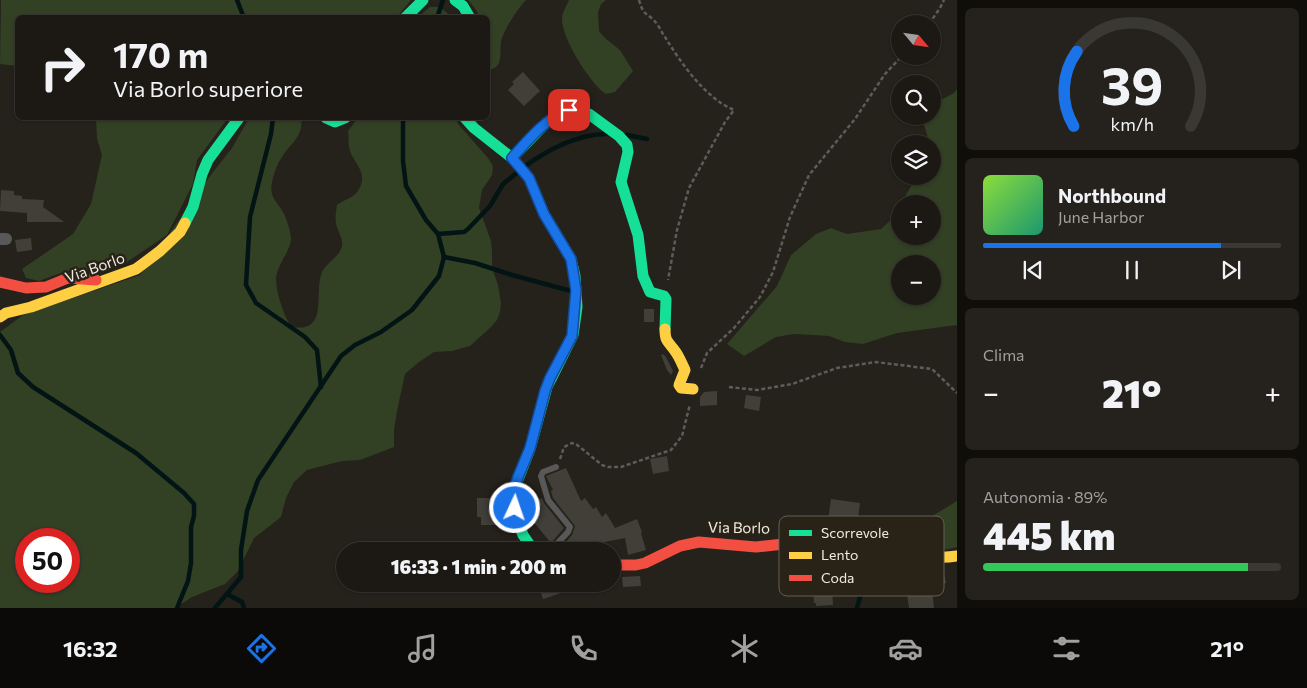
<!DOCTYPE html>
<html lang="it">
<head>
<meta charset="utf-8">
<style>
	:root { --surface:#1c1914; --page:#25221d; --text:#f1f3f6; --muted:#a0a0a0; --line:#3a3834; --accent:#1a73e8 }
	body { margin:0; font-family:Commissioner,sans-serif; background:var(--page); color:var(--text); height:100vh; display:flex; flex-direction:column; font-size:19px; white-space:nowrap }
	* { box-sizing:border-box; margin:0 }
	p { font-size:16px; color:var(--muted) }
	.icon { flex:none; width:28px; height:28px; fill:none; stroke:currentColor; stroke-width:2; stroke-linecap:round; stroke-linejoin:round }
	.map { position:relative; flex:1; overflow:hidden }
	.sheet { display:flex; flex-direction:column; gap:8px; padding:8px; background:#0f0e0b; width:350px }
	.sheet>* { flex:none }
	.hud { position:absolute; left:15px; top:15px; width:475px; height:105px; border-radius:8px; box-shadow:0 1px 4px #0004,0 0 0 1px var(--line); background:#1c1914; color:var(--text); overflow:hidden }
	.needle { width:32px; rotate:119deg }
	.fabs { position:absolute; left:891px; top:15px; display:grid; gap:10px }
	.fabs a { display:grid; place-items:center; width:50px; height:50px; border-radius:50%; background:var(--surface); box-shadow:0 1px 4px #0004,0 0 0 1px var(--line); font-size:25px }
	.speed { position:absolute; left:15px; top:528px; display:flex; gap:10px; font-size:25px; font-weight:700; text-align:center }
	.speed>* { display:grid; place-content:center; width:65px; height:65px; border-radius:50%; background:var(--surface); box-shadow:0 1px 4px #0004,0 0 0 1px var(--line); line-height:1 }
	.speed .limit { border:8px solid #d22; background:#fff; color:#111 }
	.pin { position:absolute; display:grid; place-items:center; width:42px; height:42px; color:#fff; margin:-21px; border-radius:10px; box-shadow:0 2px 8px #0006 }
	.me { position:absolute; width:55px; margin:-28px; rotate:3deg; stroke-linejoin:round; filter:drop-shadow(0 0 4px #0008) }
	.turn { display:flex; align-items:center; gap:18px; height:105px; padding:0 15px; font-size:22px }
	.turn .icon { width:65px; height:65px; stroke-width:2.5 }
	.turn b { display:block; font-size:35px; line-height:42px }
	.big { font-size:38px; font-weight:800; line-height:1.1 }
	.sheet .widget { flex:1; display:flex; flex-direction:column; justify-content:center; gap:8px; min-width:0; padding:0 18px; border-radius:8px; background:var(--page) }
	.sheet .dial { align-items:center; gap:0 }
	.dial svg { height:130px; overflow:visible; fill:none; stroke:var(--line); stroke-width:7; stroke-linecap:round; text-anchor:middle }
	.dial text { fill:var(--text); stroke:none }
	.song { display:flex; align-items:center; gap:15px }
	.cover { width:60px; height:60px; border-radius:8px; background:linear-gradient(135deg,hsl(90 70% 55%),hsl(160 70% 35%)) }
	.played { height:5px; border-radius:2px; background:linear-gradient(90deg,var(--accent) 80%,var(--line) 80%) }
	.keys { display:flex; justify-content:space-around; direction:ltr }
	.heat { display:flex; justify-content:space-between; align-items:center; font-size:28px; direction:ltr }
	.charge { height:8px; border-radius:4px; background:linear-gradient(90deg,#34c759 89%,var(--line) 0) }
	.trip { position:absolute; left:336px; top:542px; width:285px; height:50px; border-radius:25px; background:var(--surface); box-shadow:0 1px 4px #0004,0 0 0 1px var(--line); font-weight:800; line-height:50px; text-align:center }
	.dock { display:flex; height:80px; justify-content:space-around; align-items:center; background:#0b0a08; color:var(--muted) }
	.dock .icon { width:35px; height:35px }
	.dock .selected { color:var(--accent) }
	.dock b { font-size:22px; color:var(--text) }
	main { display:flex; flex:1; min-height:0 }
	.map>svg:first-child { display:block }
	.green { fill:#324024; fill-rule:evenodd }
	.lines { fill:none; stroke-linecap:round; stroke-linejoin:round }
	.stream { stroke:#031415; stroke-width:4.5 }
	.building { fill:#423f39 }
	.path { stroke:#5d5c5a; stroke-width:2.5; stroke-dasharray:4 2.5; stroke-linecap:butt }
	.lane { stroke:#595858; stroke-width:6 }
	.street { stroke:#595858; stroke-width:12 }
	.fast { stroke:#16e098; stroke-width:11 }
	.slow { stroke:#ffcf43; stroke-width:11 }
	.jam { stroke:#f24e42; stroke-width:11 }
	.route-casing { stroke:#114b97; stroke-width:12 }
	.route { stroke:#1a73e8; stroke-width:9 }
	.labels { text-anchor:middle; stroke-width:5; stroke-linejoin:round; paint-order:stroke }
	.street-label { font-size:15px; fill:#eeeae2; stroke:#292217 }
	.key { fill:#292217; stroke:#645e54; stroke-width:1 }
	.key-label { font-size:14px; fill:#eeeae2 }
</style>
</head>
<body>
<main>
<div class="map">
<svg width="957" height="608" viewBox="0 0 957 608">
	<rect width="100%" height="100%" fill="#25211b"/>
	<g class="green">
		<polygon points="1,0 411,0 396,18 18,18 17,66 0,64"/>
		<path d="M468,0H526C518,8 506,27 502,38C498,49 506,68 488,70V18L479,17L477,11Z"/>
		<path d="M569,0H606L601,4L598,12L599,31L605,38L620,50L633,71L615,92L606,94C590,84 561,37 562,18C562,12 567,5 569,0Z"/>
		<polygon points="430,7 439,7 453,17 417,18"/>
		<path d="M957,89V325L897,333L863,344L845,342L829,336L794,334L776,337L744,356L727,344L777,286L791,255L816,234L831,228L847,234L881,229L894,217L900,206V236H932V204H901L911,186L938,175L932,144H930L924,125L923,116H932L933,104L954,93ZM900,264H932V296H900Z"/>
		<polygon points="96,118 228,118 197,160 193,184 167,235 124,264 96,270 66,271 39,281 26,278 22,269 73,234 91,204 102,155 97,139"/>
		<path d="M249,118H301C304,136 291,143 282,157C277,164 274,173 272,182C269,197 276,200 283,212C287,219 290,230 291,238C291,249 280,262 277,273C273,284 284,318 292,327C331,333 312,291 323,270C328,262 340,256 342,246C343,238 338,232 336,224C335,217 336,211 337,205C343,200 353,198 357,192C370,174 355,165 350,151C348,145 349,137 348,131L358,118H455L459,125L488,158L493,166L492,175L482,190L479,208L491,241L492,251V268L498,285L501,303L500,312L497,320L491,327L470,346L452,351L434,352L419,362L405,374L397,411L394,430V447L360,460L342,461L307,470L294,482L286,498L281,517L254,538L238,571L225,584L192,597L175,608H0V332L23,315L140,275L210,176L232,148ZM26,539H69V581H26Z"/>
		<path d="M957,501V547C937,553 917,549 899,539L909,530Z"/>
	</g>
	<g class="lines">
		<g class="stream">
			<polyline points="237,0 244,18"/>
			<polyline points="437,18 443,0"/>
			<polyline points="273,118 271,134 250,217 246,285 256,303 305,337 317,350 321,387"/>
			<polyline points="627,135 647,139"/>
			<path d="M524,167C547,150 578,134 606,134"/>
			<polyline points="438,234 464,232 468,229 490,206 503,184 518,172"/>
			<polyline points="444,257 475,263 512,275 571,291"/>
			<polyline points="0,335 11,350 18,373 33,387 136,453 184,493 194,504 194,516 191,527 191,563 188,581 177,608"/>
			<polyline points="227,594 242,602 244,608"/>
			<polyline points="215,608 241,577 241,550 247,511 258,480 341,356 355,345 381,332 412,310 439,276 444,257 438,234 426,220 406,186 403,161 403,121 405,118"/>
			<polyline points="857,608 872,552"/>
		</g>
	</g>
	<g class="building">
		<polygon points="523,72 540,91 524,106 508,90 514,84 512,82"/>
		<polygon points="1,190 14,191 14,195 22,196 22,199 44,200 43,207 64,222 27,222 27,213 0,211"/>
		<polygon points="31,238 32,250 17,252 15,240"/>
		<rect x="644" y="309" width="10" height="13"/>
		<polygon points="663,354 666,357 673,371 671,375 667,370 661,355"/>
		<polygon points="717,391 717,405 700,406 700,397 704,392"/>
		<polygon points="746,395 761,397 759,411 744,408"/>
		<polygon points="667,456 669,471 653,474 650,459"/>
		<polygon points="566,468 581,501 585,498 593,509 596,507 602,517 606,513 615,528 637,519 642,532 641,533 646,550 628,555 625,538 589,545 593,551 558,551 572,535 575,526 553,498 551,491 553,490 546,476"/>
		<polygon points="477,498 499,498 499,525 481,525 481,517 477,517"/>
		<polygon points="542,498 544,503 564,528 551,543 527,514 527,509"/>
		<polygon points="831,499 860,503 858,518 848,517 847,523 828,521"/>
		<polygon points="923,568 943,569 946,583 928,588"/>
		<polygon points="640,576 641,586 623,587 622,577"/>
		<polygon points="538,584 582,584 582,586 543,599"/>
		<polygon points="832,588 833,605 816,606 816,603 814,603 813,590"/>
		<polygon points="932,590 934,608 909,608 907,594"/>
	</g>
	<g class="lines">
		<g class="path">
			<path d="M639,0C644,18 648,12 657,24C660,28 662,33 665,37C681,63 705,98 734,110L725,122L689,188L677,230L668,280"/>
			<polyline points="929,24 940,8 944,0"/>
			<polyline points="701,368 707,353 734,328 760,297 773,272 790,217 809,175 855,119 885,74 902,56"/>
			<polyline points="729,387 757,390 792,384 837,368 876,362 932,369 957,393"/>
			<polyline points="560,459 564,447 572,443 576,444 602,465 608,467 621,467 671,450 682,436 690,404"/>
		</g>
		<polyline class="lane" points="550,551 568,532 570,527 548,500 541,476 543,472 556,467"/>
		<polyline class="street" points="0,239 6,239"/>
		<g class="fast">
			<polyline points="455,0 463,6 470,18"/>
			<polyline points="405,18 423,0"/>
			<polyline points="326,118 335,122 345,118"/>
			<polyline points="465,118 474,128 512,158 529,178 544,214 571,259 575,276 577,307 573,335 547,387 530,449 515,487 514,497 516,516 523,535 534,551"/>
			<polyline points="512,158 546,123 561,112 568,110 579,110 589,114 619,136 627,145 628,152 621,182 638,235 643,276 650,292 664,296 666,299 665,329"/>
			<polyline points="185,223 193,207 202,174 208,160 239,118"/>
		</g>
		<g class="slow">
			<polyline points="0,317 6,313 31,307 136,269 160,251 180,232 185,223"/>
			<path d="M665,329C665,342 668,341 675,351C679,356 682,364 685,370L679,385L681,388L693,389"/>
			<path d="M784,544C811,539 837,534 864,539C898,545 921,562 957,556"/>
		</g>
		<g class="jam">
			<polyline points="0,282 26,288 46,287 68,278 96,280"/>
			<polyline points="612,565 636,565 645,563 680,546 699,542 756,547 784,544"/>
		</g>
	</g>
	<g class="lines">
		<defs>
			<path id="route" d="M515,508V486L518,477L530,448L545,391L550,378L572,336L576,290L571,259L544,214L529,178L512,158C528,140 546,118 569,110"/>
		</defs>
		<use href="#route" class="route-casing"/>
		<use href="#route" class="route"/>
	</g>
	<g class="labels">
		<g class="street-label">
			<text transform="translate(95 268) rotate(-20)" y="5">Via Borlo</text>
			<text transform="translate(739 528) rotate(1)" y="5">Via Borlo</text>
		</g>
	</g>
	<rect x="779" y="516" width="165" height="80" rx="8" class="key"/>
	<rect x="789" y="530" width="23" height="6" fill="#16e098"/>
	<rect x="789" y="552" width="23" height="7" fill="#ffcf43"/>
	<rect x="789" y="575" width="23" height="6" fill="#f24e42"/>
	<g class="key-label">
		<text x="821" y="538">Scorrevole</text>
		<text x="821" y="560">Lento</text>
		<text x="821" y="583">Coda</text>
	</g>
</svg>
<div class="fabs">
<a><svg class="needle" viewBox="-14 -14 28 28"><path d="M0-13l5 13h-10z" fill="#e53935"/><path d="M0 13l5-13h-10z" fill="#a0a0a0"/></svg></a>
<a><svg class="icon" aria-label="search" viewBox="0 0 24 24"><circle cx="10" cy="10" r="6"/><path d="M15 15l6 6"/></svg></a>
<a><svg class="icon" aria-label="layers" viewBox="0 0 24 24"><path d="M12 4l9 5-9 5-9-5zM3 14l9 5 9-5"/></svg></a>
<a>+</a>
<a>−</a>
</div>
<div class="speed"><div class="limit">50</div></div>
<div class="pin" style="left:569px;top:110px;background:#d93025"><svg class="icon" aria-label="arrive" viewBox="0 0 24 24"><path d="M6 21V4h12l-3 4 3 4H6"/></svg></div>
<svg class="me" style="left:515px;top:508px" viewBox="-20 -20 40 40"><circle r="17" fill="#1a73e8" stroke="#fff" stroke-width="3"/><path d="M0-11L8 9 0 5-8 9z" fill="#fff"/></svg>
<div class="trip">16:33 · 1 min · 200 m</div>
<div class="hud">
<div class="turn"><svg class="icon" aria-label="right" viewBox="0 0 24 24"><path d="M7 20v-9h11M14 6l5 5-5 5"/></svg><div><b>170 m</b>Via Borlo superiore</div></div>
</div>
</div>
<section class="sheet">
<div class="widget dial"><svg viewBox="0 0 100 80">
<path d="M14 69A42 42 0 1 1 86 69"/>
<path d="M14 69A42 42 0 0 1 16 23" stroke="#1a73e8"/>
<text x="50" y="56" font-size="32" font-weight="700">39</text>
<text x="50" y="72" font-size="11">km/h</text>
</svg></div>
<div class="widget">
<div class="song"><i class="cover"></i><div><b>Northbound</b><p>June Harbor</p></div></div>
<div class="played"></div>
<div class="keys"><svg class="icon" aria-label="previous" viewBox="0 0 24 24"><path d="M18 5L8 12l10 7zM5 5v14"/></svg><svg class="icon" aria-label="pause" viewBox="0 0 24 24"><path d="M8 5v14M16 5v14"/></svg><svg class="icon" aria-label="next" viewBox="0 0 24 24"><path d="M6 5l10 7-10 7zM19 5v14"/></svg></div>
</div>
<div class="widget"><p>Clima</p>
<div class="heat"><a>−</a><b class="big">21°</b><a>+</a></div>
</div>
<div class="widget"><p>Autonomia · 89%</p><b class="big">445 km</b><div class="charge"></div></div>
</section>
</main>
<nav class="dock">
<b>16:32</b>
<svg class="icon selected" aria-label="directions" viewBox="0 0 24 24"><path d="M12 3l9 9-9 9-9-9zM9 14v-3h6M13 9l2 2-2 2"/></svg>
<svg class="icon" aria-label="music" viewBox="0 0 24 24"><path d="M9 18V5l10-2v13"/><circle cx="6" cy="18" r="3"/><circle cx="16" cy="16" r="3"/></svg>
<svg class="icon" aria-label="phone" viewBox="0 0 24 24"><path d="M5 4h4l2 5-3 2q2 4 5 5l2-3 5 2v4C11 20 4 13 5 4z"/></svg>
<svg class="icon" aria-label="climate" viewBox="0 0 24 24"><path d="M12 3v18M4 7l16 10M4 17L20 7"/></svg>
<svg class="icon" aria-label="car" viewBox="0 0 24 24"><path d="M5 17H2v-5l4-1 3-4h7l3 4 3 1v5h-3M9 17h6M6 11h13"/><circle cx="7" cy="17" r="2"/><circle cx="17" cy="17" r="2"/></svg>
<svg class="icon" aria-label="filters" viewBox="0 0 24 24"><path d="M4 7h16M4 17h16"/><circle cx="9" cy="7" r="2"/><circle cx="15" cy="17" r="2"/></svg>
<b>21°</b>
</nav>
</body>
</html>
